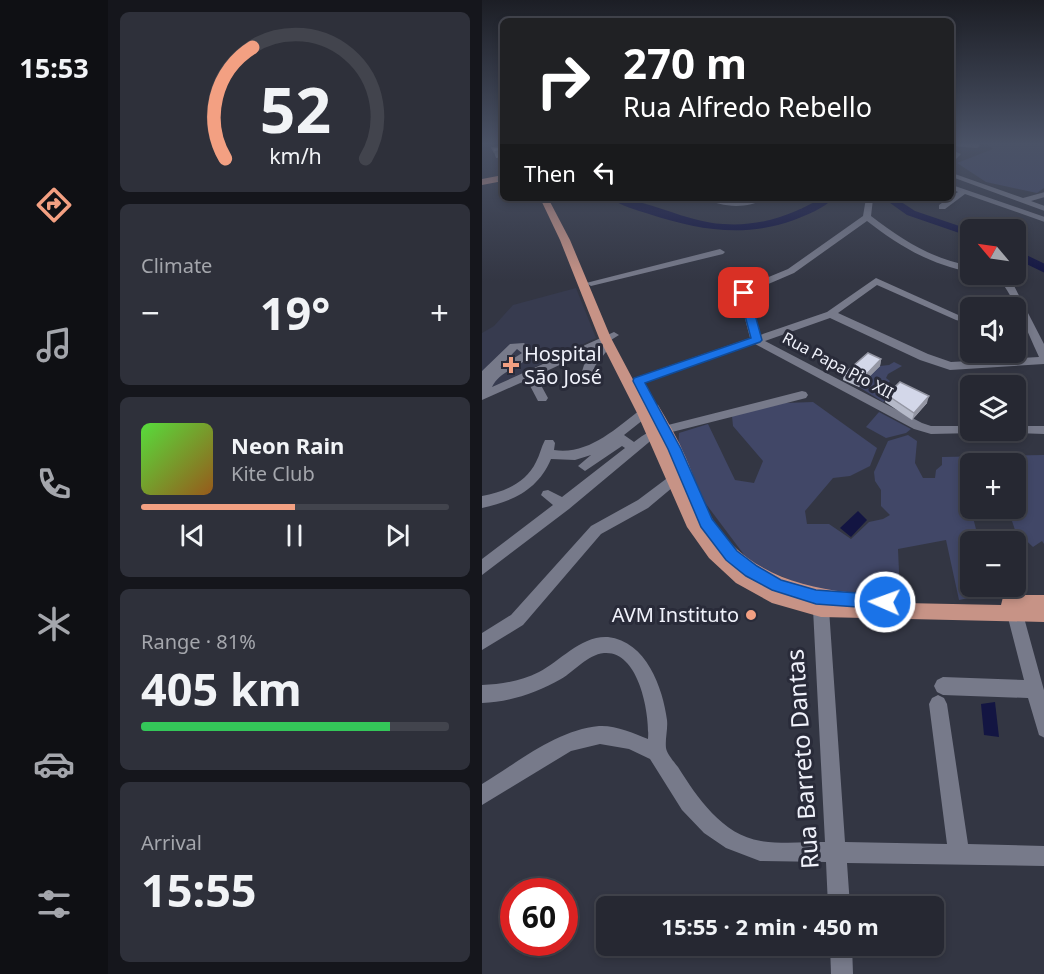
<!DOCTYPE html>
<html lang="en">
<head>
<meta charset="utf-8">
<style>
	:root { --surface:#262832; --page:#2e303a; --text:#f1f3f6; --muted:#a4a6ac; --line:#42444d; --accent:#f3a082 }
	body { margin:0; font-family:"Noto Sans",sans-serif; background:var(--page); color:var(--text); height:100vh; display:flex; flex-direction:column; font-size:22px; white-space:nowrap }
	* { box-sizing:border-box; margin:0 }
	p { font-size:20px; color:var(--muted) }
	.icon { flex:none; width:33px; height:33px; fill:none; stroke:currentColor; stroke-width:2; stroke-linecap:round; stroke-linejoin:round }
	.map { position:relative; flex:1; overflow:hidden }
	.sheet { display:flex; flex-direction:column; gap:12px; padding:12px; background:#15161c; width:374px }
	.sheet>* { flex:none }
	.hud { position:absolute; left:18px; top:18px; width:454px; height:183px; border-radius:9px; box-shadow:0 3px 9px #0003,0 0 0 2px var(--line); background:#202124; color:#fff; overflow:hidden }
	.needle { width:39px; rotate:299deg }
	.tools { position:absolute; left:478px; top:219px; display:grid; gap:12px }
	.tools a { display:grid; place-items:center; width:66px; height:66px; border-radius:9px; background:var(--surface); box-shadow:0 3px 9px #0003,0 0 0 2px var(--line); font-size:30px }
	.speed { position:absolute; left:18px; top:878px; display:flex; gap:12px; font-size:30px; font-weight:700; text-align:center }
	.speed>* { display:grid; place-content:center; width:78px; height:78px; border-radius:50%; background:var(--surface); box-shadow:0 3px 9px #0003,0 0 0 2px var(--line); line-height:1 }
	.speed .limit { border:9px solid #d22; background:#fff; color:#111 }
	.pin { position:absolute; display:grid; place-items:center; width:51px; height:51px; color:#fff; margin:-26px; border-radius:12px; box-shadow:0 3px 9px #0006 }
	.me { position:absolute; width:66px; margin:-33px; rotate:272deg; stroke-linejoin:round; filter:drop-shadow(0 0 4px #0008) }
	.turn { display:flex; align-items:center; gap:21px; height:126px; padding:0 24px; font-size:27px }
	.turn .icon { width:78px; height:78px; stroke-width:2.5 }
	.turn b { display:block; font-size:42px; line-height:51px }
	.then { display:flex; align-items:center; height:57px; padding:0 24px; background:#0003; gap:12px; font-size:22px }
	.big { font-size:45px; font-weight:700; line-height:1.1 }
	.sheet .widget { flex:1; display:flex; flex-direction:column; justify-content:center; gap:9px; min-width:0; padding:0 21px; border-radius:9px; background:var(--page) }
	.sheet .dial { align-items:center; gap:0 }
	.dial svg { height:156px; overflow:visible; fill:none; stroke:var(--line); stroke-width:7; stroke-linecap:round; text-anchor:middle }
	.dial text { fill:var(--text); stroke:none }
	.song { display:flex; align-items:center; gap:18px }
	.cover { width:72px; height:72px; border-radius:9px; background:linear-gradient(135deg,hsl(110 70% 55%),hsl(30 70% 35%)) }
	.played { height:6px; border-radius:3px; background:linear-gradient(90deg,var(--accent) 50%,var(--line) 50%) }
	.keys { display:flex; justify-content:space-around; direction:ltr }
	.heat { display:flex; justify-content:space-between; align-items:center; font-size:33px; direction:ltr }
	.charge { height:9px; border-radius:4px; background:linear-gradient(90deg,#34c759 81%,var(--line) 0) }
	.trip { position:absolute; left:114px; top:896px; width:348px; height:60px; border-radius:9px; background:var(--surface); box-shadow:0 3px 9px #0003,0 0 0 2px var(--line); font-weight:700; line-height:60px; text-align:center }
	main { display:flex; flex:1; min-height:0 }
	.tab-bar { display:flex; flex-direction:column; width:108px; justify-content:space-around; align-items:center; background:#0f1014; color:var(--muted) }
	.tab-bar .icon { width:42px; height:42px }
	.tab-bar .selected { color:var(--accent) }
	.tab-bar b { font-size:27px; color:var(--text) }
	.map>svg:first-child { display:block }
	.built { fill:#373b4f }
	.green { fill:#414767 }
	.water { fill:#131542 }
	.lines { fill:none; stroke-linecap:round; stroke-linejoin:round }
	.river { fill:#131542; fill-rule:evenodd }
	.minor { fill:#777a8a; fill-rule:evenodd }
	.major { fill:#c79386; fill-rule:evenodd }
	.wall { fill:#b5b9c8 }
	.shaded-wall { fill:#9496a3 }
	.building { fill:#d3d7e9; stroke:#9496a3; stroke-width:1.5 }
	.route { fill:#1a73e8; stroke:#114b97; stroke-width:1.5 }
	.poi-dot { fill:#f3a082; stroke:#292b39; stroke-width:2 }
	.labels { text-anchor:middle; stroke-width:6; stroke-linejoin:round; paint-order:stroke }
	.far-street-label { font-size:16px; fill:#f0f2fb; stroke:#292b39 }
	.poi-label { font-size:20px; fill:#f0f2fb; stroke:#292b39; text-anchor:start }
	.near-street-label { font-size:24px; fill:#f0f2fb; stroke:#292b39 }
</style>
</head>
<body>
<main>
<nav class="tab-bar">
<b>15:53</b>
<svg class="icon selected" aria-label="directions" viewBox="0 0 24 24"><path d="M12 3l9 9-9 9-9-9zM9 14v-3h6M13 9l2 2-2 2"/></svg>
<svg class="icon" aria-label="music" viewBox="0 0 24 24"><path d="M9 18V5l10-2v13"/><circle cx="6" cy="18" r="3"/><circle cx="16" cy="16" r="3"/></svg>
<svg class="icon" aria-label="phone" viewBox="0 0 24 24"><path d="M5 4h4l2 5-3 2q2 4 5 5l2-3 5 2v4C11 20 4 13 5 4z"/></svg>
<svg class="icon" aria-label="climate" viewBox="0 0 24 24"><path d="M12 3v18M4 7l16 10M4 17L20 7"/></svg>
<svg class="icon" aria-label="car" viewBox="0 0 24 24"><path d="M5 17H2v-5l4-1 3-4h7l3 4 3 1v5h-3M9 17h6M6 11h13"/><circle cx="7" cy="17" r="2"/><circle cx="17" cy="17" r="2"/></svg>
<svg class="icon" aria-label="filters" viewBox="0 0 24 24"><path d="M4 7h16M4 17h16"/><circle cx="9" cy="7" r="2"/><circle cx="15" cy="17" r="2"/></svg>
</nav>
<section class="sheet">
<div class="widget dial"><svg viewBox="0 0 100 80">
<path d="M14 69A42 42 0 1 1 86 69"/>
<path d="M14 69A42 42 0 0 1 28 12" stroke="#f3a082"/>
<text x="50" y="56" font-size="32" font-weight="700">52</text>
<text x="50" y="72" font-size="11">km/h</text>
</svg></div>
<div class="widget"><p>Climate</p>
<div class="heat"><a>−</a><b class="big">19°</b><a>+</a></div>
</div>
<div class="widget">
<div class="song"><i class="cover"></i><div><b>Neon Rain</b><p>Kite Club</p></div></div>
<div class="played"></div>
<div class="keys"><svg class="icon" aria-label="previous" viewBox="0 0 24 24"><path d="M18 5L8 12l10 7zM5 5v14"/></svg><svg class="icon" aria-label="pause" viewBox="0 0 24 24"><path d="M8 5v14M16 5v14"/></svg><svg class="icon" aria-label="next" viewBox="0 0 24 24"><path d="M6 5l10 7-10 7zM19 5v14"/></svg></div>
</div>
<div class="widget"><p>Range · 81%</p><b class="big">405 km</b><div class="charge"></div></div>
<div class="widget"><p>Arrival</p><b class="big">15:55</b></div>
</section>
<div class="map">
<svg width="563" height="974" viewBox="0 0 563 974">
	<rect width="100%" height="100%" fill="#333643"/>
	<polygon class="built" points="94,288 114,338 0,392 0,333 12,326 31,305"/>
	<g class="green">
		<polygon points="505,144 562,144 562,188 555,193 504,182 475,163 511,149"/>
		<polygon points="412,362 420,366 406,374 404,378 408,381 406,384 415,389 401,402 377,387 398,366 407,365"/>
		<polygon points="331,402 395,448 388,466 368,476 351,478 323,511 325,524 347,524 369,539 387,522 401,519 408,515 399,506 399,490 393,481 392,472 406,441 426,435 435,441 433,463 441,478 453,478 454,470 460,465 460,457 562,455 562,544 560,541 551,547 533,530 526,509 534,508 534,464 489,464 489,494 485,494 495,533 510,541 489,542 489,562 481,562 494,593 492,597 477,600 464,540 416,549 418,595 341,593 269,564 221,500 196,449 197,433 226,424 253,480 272,483 281,461 251,426 250,416 302,403"/>
		<polygon points="397,412 429,429 424,433 404,438 384,427"/>
	</g>
	<g class="water">
		<polygon points="376,511 385,520 369,537 358,528"/>
		<polygon points="513,702 517,737 502,735 499,704"/>
	</g>
	<g class="lines">
		<g class="river">
			<path d="M129,198C165,198 202,222 241,224C266,226 291,221 314,211C329,205 335,198 352,198C342,208 325,215 312,220C262,238 216,230 167,214C155,210 138,206 129,198Z"/>
			<polygon points="401,198 413,198 433,211 489,230 489,237 425,215"/>
			<polygon points="534,250 563,264 563,273 534,259"/>
		</g>
		<g class="minor">
			<polygon points="470,144 496,144 498,146 495,148 470,146"/>
			<polygon points="470,150 479,154 470,163"/>
			<polygon points="470,173 541,198 563,192 563,197 549,201 563,206 563,211 470,177"/>
			<polygon points="470,185 563,217 563,222 483,194 463,209 457,209 457,205 476,192 470,189"/>
			<path d="M223,198L260,201L284,198C268,209 239,208 223,198Z"/>
			<path d="M384,198L391,199L389,216C420,240 450,259 489,266V272C449,265 417,246 385,221L312,273L268,292L267,296L278,335L345,312L394,278L483,318L478,321L474,320L395,285L356,313L446,354L469,362L557,357C544,330 532,295 513,274H523L529,280L563,346V364L468,370L438,360L348,318L283,341L440,423L449,426H489V430H495L493,433L449,434L432,429L273,344L160,384H152V378L268,338L257,296L260,288L306,269L381,216Z"/>
			<polygon points="238,249 243,252 241,254 109,286 104,283"/>
			<path d="M132,332L137,335L129,340L131,343L113,366L107,384L103,385L97,381L102,365L118,346L54,376L66,398L64,401H56L45,380L0,400V371L28,344L42,343L51,353C40,367 18,370 10,387ZM35,349L40,353L18,367Z"/>
			<path d="M320,391L324,392L326,395L324,398L182,434L178,433L87,509L0,575V559L71,505L59,495L61,491L66,490L80,497L143,448L140,446L103,471L96,466L109,455L93,460L69,459C56,490 31,501 0,508V496C22,492 44,483 54,462C58,455 59,447 63,440H71L73,443L72,450C106,455 132,430 158,410H166L168,413L166,416L142,435L152,442C163,433 171,430 182,426Z"/>
			<polygon points="534,426 563,426 563,434 530,433 528,430 534,430"/>
			<polygon points="192,473 197,474 199,478 197,482 166,508 119,534 41,625 0,650 0,633 29,615 109,526 156,500"/>
			<path d="M339,602L345,604L347,609L363,842L465,844L447,704L450,698L456,695L462,698L465,704L486,844L563,846V866L365,863L368,906H346L344,862L278,861L244,848L222,833L200,810L168,759L147,749L118,744L89,751L0,805V784C35,763 74,730 117,726C133,725 152,733 166,739C168,714 157,650 122,653C105,655 93,671 79,679C54,693 28,702 0,703V685C20,684 39,681 57,672C78,661 100,635 126,637C164,641 181,688 185,720C186,729 183,739 184,748C185,754 192,762 196,767C215,797 240,835 279,841C299,844 322,842 343,842L331,609L333,604Z"/>
			<polygon points="533,607 539,609 541,614 563,694 563,738 557,735 546,698 461,695 455,692 452,686 455,680 461,677 542,680 525,614 527,609"/>
			<polygon points="348,945 370,945 371,974 349,974"/>
		</g>
		<g class="major">
			<polygon points="21,175 21,181 0,185 0,179"/>
			<path d="M58,198H66L88,240L129,338L165,406L171,403L176,405C186,422 196,439 204,458C212,476 217,496 227,513C255,566 309,586 365,592L371,594L373,602L519,605L521,597L527,595H563V622L339,617L290,603L254,583L227,558L205,527L155,413L117,338L78,240Z"/>
		</g>
	</g>
	<g class="wall">
		<polygon points="21,172 21,190 20,189 16,180"/>
		<polygon points="399,359 398,366 377,387 361,380 362,374"/>
		<polygon points="405,395 445,403 430,420 403,402"/>
	</g>
	<g class="shaded-wall">
		<polygon points="21,150 21,157 14,158 12,152"/>
		<polygon points="399,359 398,366 377,387 379,380"/>
		<polygon points="447,396 445,403 430,420 432,413"/>
	</g>
	<g class="building">
		<polygon points="21,146 21,150 12,152 10,148"/>
		<polygon points="21,172 21,180 16,180 18,173"/>
		<polygon points="386,353 399,359 379,380 362,374"/>
		<polygon points="418,382 447,396 432,413 405,395"/>
	</g>
	<linearGradient id="sky" x2="0" y2="1"><stop stop-color="#1c1e25"/><stop offset="0.51" stop-color="#4a5266"/><stop offset="1" stop-color="#4a5266" stop-opacity="0"/></linearGradient>
	<rect width="563" height="281" fill="url(#sky)"/>
	<polygon class="route" points="262,290 267,293 280,340 278,342 163,383 199,449 230,519 255,551 275,566 299,580 334,590 403,595 409,597 411,602 409,607 403,609 334,604 290,590 264,576 244,560 219,527 186,449 151,381 152,378 269,338 257,293"/>
	<g class="poi-dot">
		<path d="M26 356h6v6h6v6h-6v6h-6v-6h-6v-6h6z"/>
		<circle cx="269" cy="615" r="6"/>
	</g>
	<g class="labels">
		<g class="far-street-label">
			<text transform="translate(356 365) rotate(28)" y="6">Rua Papa Pio XII</text>
		</g>
		<g class="poi-label">
			<text x="42" y="361">Hospital<tspan x="42" dy="23">São José</tspan></text>
			<text x="257" y="622" text-anchor="end">AVM Instituto</text>
		</g>
		<g class="near-street-label">
			<text transform="translate(321 759) rotate(-94)" y="8">Rua Barreto Dantas</text>
		</g>
	</g>
</svg>
<div class="tools">
<a><svg class="needle" viewBox="-14 -14 28 28"><path d="M0-13l5 13h-10z" fill="#e53935"/><path d="M0 13l5-13h-10z" fill="#a4a6ac"/></svg></a>
<a><svg class="icon" aria-label="sound" viewBox="0 0 24 24"><path d="M4 9h4l5-4v14l-5-4H4zM17 9q2 3 0 6"/></svg></a>
<a><svg class="icon" aria-label="layers" viewBox="0 0 24 24"><path d="M12 4l9 5-9 5-9-5zM3 14l9 5 9-5"/></svg></a>
<a>+</a>
<a>−</a>
</div>
<div class="speed"><div class="limit">60</div></div>
<div class="pin" style="left:262px;top:293px;background:#d93025"><svg class="icon" aria-label="arrive" viewBox="0 0 24 24"><path d="M6 21V4h12l-3 4 3 4H6"/></svg></div>
<svg class="me" style="left:403px;top:602px" viewBox="-20 -20 40 40"><circle r="17" fill="#1a73e8" stroke="#fff" stroke-width="3"/><path d="M0-11L8 9 0 5-8 9z" fill="#fff"/></svg>
<div class="trip">15:55 · 2 min · 450 m</div>
<div class="hud">
<div class="turn"><svg class="icon" aria-label="right" viewBox="0 0 24 24"><path d="M7 20v-9h11M14 6l5 5-5 5"/></svg><div><b>270 m</b>Rua Alfredo Rebello</div></div>
<div class="then">Then<svg class="icon" aria-label="left" viewBox="0 0 24 24"><path d="M17 20v-9H6M10 6l-5 5 5 5"/></svg></div>
</div>
</div>
</main>
</body>
</html>
